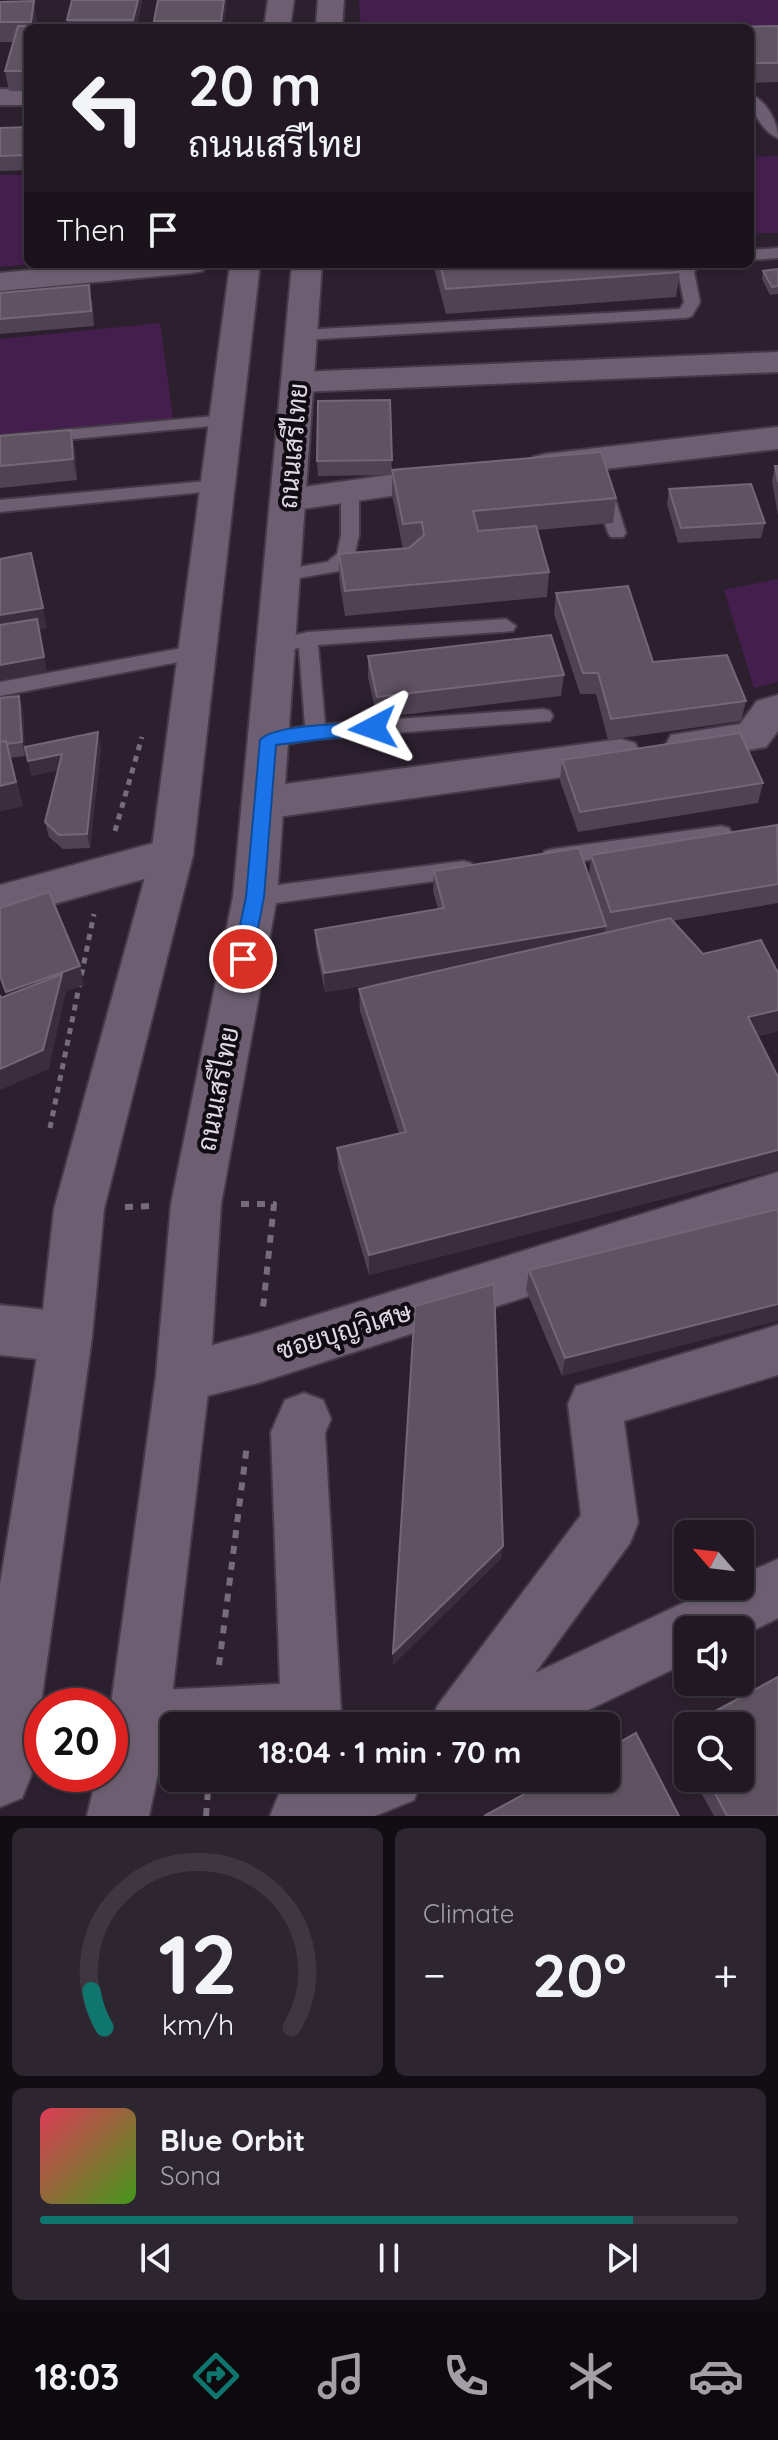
<!DOCTYPE html>
<html lang="en">
<head>
<meta charset="utf-8">
<style>
	:root { --surface:#211823; --page:#2d2530; --text:#f1f3f6; --muted:#a2a0a6; --line:#3e3741; --accent:#0f766e }
	body { margin:0; font-family:Quicksand,Sarabun,sans-serif; background:var(--page); color:var(--text); height:100vh; display:flex; flex-direction:column; font-size:30px; white-space:nowrap }
	* { box-sizing:border-box; margin:0 }
	p { font-size:26px; color:var(--muted) }
	.icon { flex:none; width:44px; height:44px; fill:none; stroke:currentColor; stroke-width:2; stroke-linecap:round; stroke-linejoin:round }
	.map { position:relative; height:1816px; overflow:hidden }
	.details { display:flex; flex-direction:column; gap:12px; padding:12px; background:#120d13; flex:1 }
	.details>* { flex:none }
	.top-card { position:absolute; left:24px; top:24px; width:730px; height:244px; border-radius:12px; box-shadow:0 2px 6px #0004,0 0 0 2px var(--line); background:#211823; color:var(--text); overflow:hidden }
	.needle { width:52px; rotate:298deg }
	.tools { position:absolute; left:674px; top:1520px; display:grid; gap:16px }
	.tools a { display:grid; place-items:center; width:80px; height:80px; border-radius:12px; background:var(--surface); box-shadow:0 2px 6px #0004,0 0 0 2px var(--line); font-size:40px }
	.speed { position:absolute; left:24px; top:1688px; display:flex; gap:16px; font-size:40px; font-weight:700; text-align:center }
	.speed>* { display:grid; place-content:center; width:104px; height:104px; border-radius:50%; background:var(--surface); box-shadow:0 2px 6px #0004,0 0 0 2px var(--line); line-height:1 }
	.speed .limit { border:12px solid #d22; background:#fff; color:#111 }
	.pin { position:absolute; display:grid; place-items:center; width:68px; height:68px; color:#fff; margin:-34px; border:4px solid #fff; border-radius:50%; box-shadow:0 2px 8px #0007 }
	.me { position:absolute; width:88px; margin:-44px; rotate:266deg; stroke-linejoin:round; filter:drop-shadow(0 0 6px #0008) }
	.turn { display:flex; align-items:center; gap:28px; height:168px; padding:0 32px; font-size:36px }
	.turn .icon { width:104px; height:104px; stroke-width:2.5 }
	.turn b { display:block; font-size:56px; line-height:68px }
	.then { display:flex; align-items:center; height:76px; padding:0 32px; background:#0003; gap:16px; font-size:30px }
	.big { font-size:60px; font-weight:700; line-height:1.1 }
	.details .widget { flex:1; display:flex; flex-direction:column; justify-content:center; gap:12px; min-width:0; padding:0 28px; border-radius:12px; background:var(--page) }
	.details .dial { align-items:center; gap:0 }
	.dial svg { height:208px; overflow:visible; fill:none; stroke:var(--line); stroke-width:7; stroke-linecap:round; text-anchor:middle }
	.dial text { fill:var(--text); stroke:none }
	.song { display:flex; align-items:center; gap:24px }
	.cover { width:96px; height:96px; border-radius:12px; background:linear-gradient(135deg,hsl(350 70% 55%),hsl(100 70% 35%)) }
	.played { height:8px; border-radius:4px; background:linear-gradient(90deg,var(--accent) 85%,var(--line) 85%) }
	.keys { display:flex; justify-content:space-around; direction:ltr }
	.heat { display:flex; justify-content:space-between; align-items:center; font-size:44px; direction:ltr }
	.details .tiles { flex:1; display:grid; gap:12px; grid-template-columns:1fr 1fr }
	.widget:last-child { grid-column:span 2 }
	.trip { position:absolute; left:160px; top:1712px; width:460px; height:80px; border-radius:12px; background:var(--surface); box-shadow:0 2px 6px #0004,0 0 0 2px var(--line); font-weight:700; line-height:80px; text-align:center }
	.tab-bar { display:flex; height:128px; justify-content:space-around; align-items:center; background:#0d0a0e; color:var(--muted) }
	.tab-bar .icon { width:56px; height:56px }
	.tab-bar .on { color:var(--accent) }
	.tab-bar b { font-size:36px; color:var(--text) }
	.map>svg:first-child { display:block }
	.green { fill:#441e4d }
	.lines { fill:none; stroke-linecap:round; stroke-linejoin:round }
	.service-casing { stroke:#453b48; stroke-width:4 }
	.minor-casing { stroke:#453b48; stroke-width:4 }
	.secondary-casing { stroke:#453b48; stroke-width:4 }
	.path-far1 { stroke:#776c79; stroke-width:5; stroke-dasharray:6 6; stroke-linecap:butt }
	.path { stroke:#776c79; stroke-width:6; stroke-dasharray:8 8; stroke-linecap:butt }
	.service { fill:#6d5f71; fill-rule:evenodd }
	.minor { fill:#6d5f71; fill-rule:evenodd }
	.secondary { fill:#6d5f71; fill-rule:evenodd }
	.wall { fill:#4f4252 }
	.shaded-wall { fill:#3a2e3d }
	.building { fill:#5f5261; stroke:#736776; stroke-width:2 }
	.route { fill:#1a73e8; stroke:#114b97; stroke-width:2 }
	.labels { text-anchor:middle; stroke-width:8; stroke-linejoin:round; paint-order:stroke }
	.street-label { font-size:26px; fill:#e0d8e2; stroke:#110c13 }
</style>
</head>
<body>
<div class="map">
<svg width="778" height="1816" viewBox="0 0 778 1816">
	<rect width="100%" height="100%" fill="#2c202f"/>
	<g class="green">
		<polygon points="359,0 778,0 778,34 750,28 361,28"/>
		<polygon points="778,156 778,233 750,233 750,157"/>
		<polygon points="0,175 28,175 28,264 0,267"/>
		<polygon points="160,323 174,424 0,442 0,339"/>
		<polygon points="778,579 778,682 754,688 724,590"/>
	</g>
	<g class="lines">
		<defs>
			<g id="service">
				<path d="M750,94C766,100 778,122 778,138C763,132 750,110 750,94Z"/>
				<polygon points="778,248 778,258 750,260 750,250"/>
				<polygon points="684,264 700,264 694,272 700,302 692,316 686,318 302,340 294,335 302,330 680,309 684,302 678,272"/>
				<polygon points="226,415 235,420 232,424 0,446 0,436"/>
				<polygon points="218,480 224,482 227,486 224,490 0,512 0,500"/>
				<polygon points="350,484 359,490 359,535 353,561 339,571 282,581 275,579 273,575 275,571 327,562 337,554 341,535 341,490"/>
				<polygon points="605,489 614,495 626,533 623,537 611,537 608,533 596,495"/>
				<polygon points="506,619 516,626 513,631 318,645 325,724 543,709 550,711 553,716 550,721 316,739 268,747 261,745 258,740 261,735 305,726 299,648 275,653 268,651 265,646 268,641 308,632"/>
				<polygon points="198,645 208,652 205,657 0,696 0,682"/>
				<polygon points="721,826 729,828 732,834 729,840 721,842 553,865 545,863 542,857 545,851 553,849"/>
				<polygon points="463,861 471,863 474,869 471,875 463,877 255,906 247,903 244,897 247,891 255,888"/>
			</g>
			<g id="minor">
				<rect x="0" y="89" width="28" height="16"/>
				<polygon points="92,264 207,264 203,271 192,273 0,291 0,273"/>
				<polygon points="778,352 778,372 299,392 287,389 282,382 287,375 299,372"/>
				<polygon points="778,427 778,449 545,476 533,473 527,465 533,457 545,454"/>
				<polygon points="453,466 465,469 471,477 465,485 289,511 276,508 271,500 276,492 289,489"/>
				<polygon points="778,695 778,731 766,747 685,761 671,757 665,746 671,735 740,724 757,701"/>
				<polygon points="621,739 635,743 641,754 635,765 621,769 263,819 248,814 242,803 248,792 263,787"/>
				<polygon points="172,838 187,843 193,855 187,867 0,919 0,885"/>
				<polygon points="778,1172 778,1216 258,1383 183,1402 164,1394 156,1376 164,1358 258,1333"/>
				<polygon points="0,1305 66,1312 85,1319 92,1337 85,1355 66,1362 0,1355"/>
				<polygon points="778,1325 778,1375 624,1421 638,1523 630,1543 535,1673 719,1586 740,1586 740,1576 778,1559 778,1618 740,1637 740,1630 688,1630 688,1662 555,1726 429,1726 438,1705 581,1515 568,1404 576,1386"/>
				<polygon points="304,1393 323,1400 331,1419 325,1433 341,1713 336,1726 174,1726 174,1750 139,1751 118,1742 110,1718 118,1700 139,1691 280,1684 271,1432 285,1400"/>
				<polygon points="317,1778 423,1778 414,1800 375,1816 270,1816 279,1794"/>
			</g>
			<g id="secondary">
				<polygon points="268,0 294,0 290,28 264,28"/>
				<polygon points="318,0 344,0 342,28 316,28"/>
				<polygon points="230,264 260,264 193,855 104,1209 92,1337 31,1776 22,1798 0,1807 0,1584 40,1337 54,1209 151,855"/>
				<polygon points="292,264 322,264 277,897 221,1204 210,1376 169,1721 149,1816 87,1816 97,1774 110,1774 110,1712 156,1376 171,1204 233,897"/>
			</g>
		</defs>
		<use href="#service" class="service-casing"/>
		<use href="#minor" class="minor-casing"/>
		<use href="#secondary" class="secondary-casing"/>
		<g class="path-far1">
			<polyline points="115,831 142,737"/>
			<polyline points="50,1128 94,914"/>
		</g>
		<g class="path">
			<polyline points="241,1204 274,1204 263,1308"/>
			<polyline points="125,1207 151,1206"/>
			<polyline points="219,1665 247,1445"/>
			<polyline points="206,1816 209,1778"/>
		</g>
		<use href="#service" class="service"/>
		<use href="#minor" class="minor"/>
		<use href="#secondary" class="secondary"/>
	</g>
	<g class="wall">
		<polygon points="72,0 142,0 137,28 28,28 28,91 9,91 5,71 14,42 0,42 0,2 37,21 37,26 68,26 67,20"/>
		<polygon points="227,0 223,28 155,28 154,21"/>
		<polygon points="778,26 778,82 750,83 750,28"/>
		<polygon points="28,127 28,170 0,171 0,128"/>
		<polygon points="433,264 676,264 680,272 676,297 446,314"/>
		<polygon points="778,269 778,294 770,295 762,279 763,271"/>
		<polygon points="0,293 92,300 94,326 0,334"/>
		<polygon points="390,400 392,475 318,476 317,461"/>
		<polygon points="71,430 75,450 77,480 0,488 0,436"/>
		<polygon points="775,466 778,466 778,516 772,481"/>
		<polygon points="392,470 616,498 613,523 538,530 549,572 547,597 345,616 339,579 339,554 403,549 392,495"/>
		<polygon points="669,489 765,523 761,538 678,543 667,504"/>
		<polygon points="556,593 653,662 746,701 741,721 608,740 596,694 580,694 554,614"/>
		<polygon points="368,656 564,675 561,696 377,718 368,677"/>
		<polygon points="19,696 23,711 25,756 10,758 23,806 0,811 0,698"/>
		<polygon points="101,747 90,848 63,849 49,837 45,822 58,770 31,776"/>
		<polygon points="562,760 763,783 758,803 578,832 560,781"/>
		<polygon points="778,827 778,903 672,921 703,954 778,973 778,1031 758,1036 778,1077 778,1169 369,1275 338,1169 337,1148 399,1133 360,1011 359,989 394,981 325,992 316,949 315,930 438,909 433,891 434,871 589,875 591,855"/>
		<polygon points="778,1209 562,1376 526,1290 529,1270"/>
		<polygon points="688,1726 688,1768 674,1742 681,1730"/>
		<polygon points="693,1778 740,1778 778,1816 714,1816"/>
	</g>
	<g class="shaded-wall">
		<polygon points="138,0 142,0 137,28 134,28 133,20"/>
		<polygon points="224,0 227,0 223,28 222,28 221,21"/>
		<polygon points="34,1 37,21 36,28 32,28 31,22"/>
		<polygon points="71,430 75,450 77,480 73,459"/>
		<polygon points="43,608 47,628 40,630 47,672 0,680 0,615"/>
		<polygon points="19,696 23,711 25,756 22,742"/>
		<polygon points="98,732 101,747 90,848 87,834"/>
		<polygon points="62,754 65,769 31,776 28,761"/>
		<polygon points="16,782 23,806 0,811 0,786"/>
		<polygon points="606,926 603,945 325,992 324,973"/>
		<polygon points="80,966 84,985 66,991 49,1069 0,1090 0,1069 12,1011 6,992"/>
		<polygon points="778,1010 778,1031 742,1039 748,1017"/>
		<polygon points="778,1150 778,1169 369,1275 369,1255"/>
		<polygon points="778,1304 778,1321 562,1376 565,1358"/>
		<polygon points="503,1546 501,1559 393,1665 393,1653"/>
	</g>
	<g class="building">
		<polygon points="72,0 138,0 133,20 67,20"/>
		<polygon points="158,0 224,0 221,21 154,21"/>
		<polygon points="34,1 31,22 0,22 0,2"/>
		<polygon points="115,25 115,28 28,28 28,71 5,71 18,26"/>
		<polygon points="115,25 75,26 136,25 136,28 116,28"/>
		<polygon points="778,26 778,63 750,63 750,28 691,28"/>
		<polygon points="28,127 28,155 0,156 0,128"/>
		<polygon points="440,264 676,264 680,272 446,289"/>
		<polygon points="778,269 778,286 772,287 763,271"/>
		<polygon points="89,285 91,311 0,319 0,293"/>
		<polygon points="390,400 392,460 317,461 318,401"/>
		<polygon points="71,430 73,459 0,466 0,436"/>
		<polygon points="601,452 616,498 473,511 478,531 536,526 549,572 345,591 339,554 409,548 424,535 422,522 403,524 392,470"/>
		<polygon points="775,466 778,466 778,482"/>
		<polygon points="751,484 765,523 681,528 669,489"/>
		<polygon points="31,553 43,608 0,615 0,559"/>
		<polygon points="628,586 653,662 727,655 746,701 611,719 598,673 583,673 556,593"/>
		<polygon points="37,619 44,657 0,665 0,625"/>
		<polygon points="551,635 564,675 377,697 368,656"/>
		<polygon points="19,696 22,742 7,744 6,741 0,742 0,698"/>
		<polygon points="98,732 87,834 59,835 45,822 62,754 28,761 25,747"/>
		<polygon points="740,733 763,783 580,812 562,760"/>
		<polygon points="6,741 16,782 0,786 0,742"/>
		<polygon points="777,825 778,884 611,912 591,855"/>
		<polygon points="579,848 606,926 324,973 315,930 444,908 434,871"/>
		<polygon points="49,892 80,966 6,992 0,976 0,908"/>
		<polygon points="670,918 703,954 761,940 778,973 778,1010 748,1017 778,1077 778,1150 369,1255 337,1148 406,1132 359,989"/>
		<polygon points="62,974 43,1050 0,1069 0,995 1,998"/>
		<polygon points="778,1209 778,1304 565,1358 529,1270"/>
		<polygon points="494,1284 503,1546 393,1653 415,1306"/>
		<polygon points="778,1677 778,1816 727,1816 707,1778 740,1778 740,1726 688,1726"/>
		<polygon points="688,1726 688,1742 681,1730"/>
		<polygon points="636,1733 679,1816 484,1816 554,1778 606,1778 606,1750"/>
	</g>
	<path class="route" d="M373,722L381,728L379,732L276,745L264,897L252,959L249,964H236L233,959L246,897L260,740C273,724 350,724 373,722Z"/>
	<g class="labels">
		<g class="street-label">
			<text transform="translate(293 446) rotate(-85)" y="9">ถนนเสรีไทย</text>
			<text transform="translate(218 1089) rotate(-79)" y="9">ถนนเสรีไทย</text>
			<text transform="translate(344 1331) rotate(-17)" y="9">ซอยบุญวิเศษ</text>
		</g>
	</g>
</svg>
<div class="tools">
<a><svg class="needle" viewBox="-14 -14 28 28"><path d="M0-13l5 13h-10z" fill="#e53935"/><path d="M0 13l5-13h-10z" fill="#a2a0a6"/></svg></a>
<a><svg class="icon" aria-label="sound" viewBox="0 0 24 24"><path d="M4 9h4l5-4v14l-5-4H4zM17 9q2 3 0 6"/></svg></a>
<a><svg class="icon" aria-label="search" viewBox="0 0 24 24"><circle cx="10" cy="10" r="6"/><path d="M15 15l6 6"/></svg></a>
</div>
<div class="speed"><div class="limit">20</div></div>
<div class="pin" style="left:243px;top:959px;background:#d93025"><svg class="icon" aria-label="arrive" viewBox="0 0 24 24"><path d="M6 21V4h12l-3 4 3 4H6"/></svg></div>
<svg class="me" style="left:373px;top:728px" viewBox="-20 -20 40 40"><path d="M0-17L14 15 0 8-14 15z" fill="#1a73e8" stroke="#fff" stroke-width="4"/></svg>
<div class="trip">18:04 · 1 min · 70 m</div>
<div class="top-card">
<div class="turn"><svg class="icon" aria-label="left" viewBox="0 0 24 24"><path d="M17 20v-9H6M10 6l-5 5 5 5"/></svg><div><b>20 m</b>ถนนเสรีไทย</div></div>
<div class="then">Then<svg class="icon" aria-label="arrive" viewBox="0 0 24 24"><path d="M6 21V4h12l-3 4 3 4H6"/></svg></div>
</div>
</div>
<section class="details">
<div class="tiles">
<div class="widget dial"><svg viewBox="0 0 100 80">
<path d="M14 69A42 42 0 1 1 86 69"/>
<path d="M14 69A42 42 0 0 1 9 55" stroke="#0f766e"/>
<text x="50" y="56" font-size="32" font-weight="700">12</text>
<text x="50" y="72" font-size="11">km/h</text>
</svg></div>
<div class="widget"><p>Climate</p>
<div class="heat"><a>−</a><b class="big">20°</b><a>+</a></div>
</div>
<div class="widget">
<div class="song"><i class="cover"></i><div><b>Blue Orbit</b><p>Sona</p></div></div>
<div class="played"></div>
<div class="keys"><svg class="icon" aria-label="previous" viewBox="0 0 24 24"><path d="M18 5L8 12l10 7zM5 5v14"/></svg><svg class="icon" aria-label="pause" viewBox="0 0 24 24"><path d="M8 5v14M16 5v14"/></svg><svg class="icon" aria-label="next" viewBox="0 0 24 24"><path d="M6 5l10 7-10 7zM19 5v14"/></svg></div>
</div>
</div>
</section>
<nav class="tab-bar">
<b>18:03</b>
<svg class="icon on" aria-label="directions" viewBox="0 0 24 24"><path d="M12 3l9 9-9 9-9-9zM9 14v-3h6M13 9l2 2-2 2"/></svg>
<svg class="icon" aria-label="music" viewBox="0 0 24 24"><path d="M9 18V5l10-2v13"/><circle cx="6" cy="18" r="3"/><circle cx="16" cy="16" r="3"/></svg>
<svg class="icon" aria-label="phone" viewBox="0 0 24 24"><path d="M5 4h4l2 5-3 2q2 4 5 5l2-3 5 2v4C11 20 4 13 5 4z"/></svg>
<svg class="icon" aria-label="climate" viewBox="0 0 24 24"><path d="M12 3v18M4 7l16 10M4 17L20 7"/></svg>
<svg class="icon" aria-label="car" viewBox="0 0 24 24"><path d="M5 17H2v-5l4-1 3-4h7l3 4 3 1v5h-3M9 17h6M6 11h13"/><circle cx="7" cy="17" r="2"/><circle cx="17" cy="17" r="2"/></svg>
</nav>
</body>
</html>
